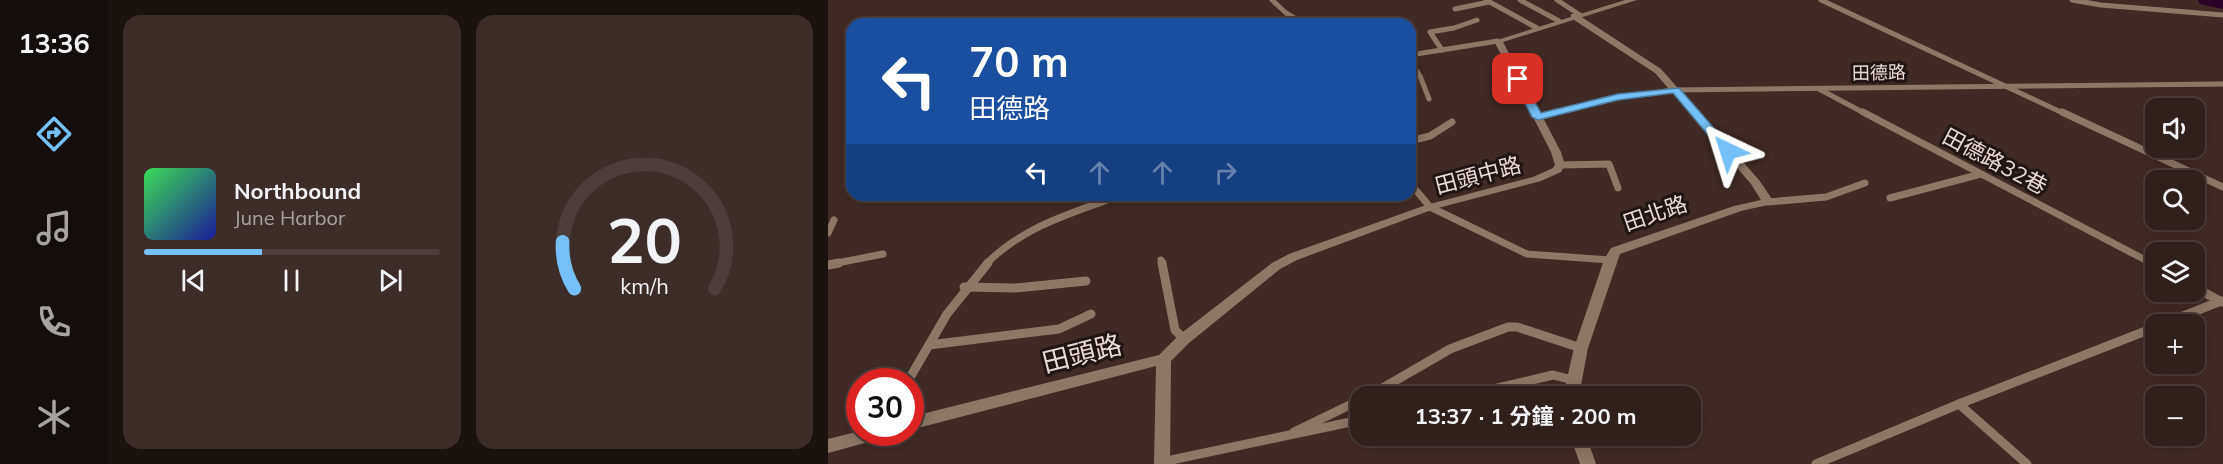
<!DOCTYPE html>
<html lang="zh-TW">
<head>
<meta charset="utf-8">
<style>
	:root { --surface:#30201c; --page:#3c2d29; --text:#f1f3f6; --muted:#a8a3a3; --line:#4b3e3b; --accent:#75c0f6 }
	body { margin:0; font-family:Mulish,"Noto Sans TC",sans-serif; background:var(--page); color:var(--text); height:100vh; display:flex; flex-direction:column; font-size:22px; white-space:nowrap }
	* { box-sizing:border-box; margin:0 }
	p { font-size:20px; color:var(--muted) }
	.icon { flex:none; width:33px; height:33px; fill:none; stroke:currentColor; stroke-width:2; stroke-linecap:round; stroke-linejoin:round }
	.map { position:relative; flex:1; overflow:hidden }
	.panel { display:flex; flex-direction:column; gap:15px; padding:15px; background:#1a120f; width:720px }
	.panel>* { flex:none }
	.guide { position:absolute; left:18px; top:18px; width:570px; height:183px; border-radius:18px; box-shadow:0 3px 15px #0003,0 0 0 2px var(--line); background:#1a4fa0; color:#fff; overflow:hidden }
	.buttons { position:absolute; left:1317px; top:98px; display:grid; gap:12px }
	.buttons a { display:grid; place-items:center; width:60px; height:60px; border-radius:12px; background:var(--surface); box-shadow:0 3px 15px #0003,0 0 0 2px var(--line); font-size:30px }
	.speed { position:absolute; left:18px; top:368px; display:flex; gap:12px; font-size:30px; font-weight:700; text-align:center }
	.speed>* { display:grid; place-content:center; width:78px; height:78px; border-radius:50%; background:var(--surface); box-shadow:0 3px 15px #0003,0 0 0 2px var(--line); line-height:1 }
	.speed .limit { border:9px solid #d22; background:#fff; color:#111 }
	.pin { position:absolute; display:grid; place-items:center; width:51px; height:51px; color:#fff; margin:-26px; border-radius:12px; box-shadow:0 3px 9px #0006 }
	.me { position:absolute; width:66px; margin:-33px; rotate:319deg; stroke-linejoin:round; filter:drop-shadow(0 0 4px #0008) }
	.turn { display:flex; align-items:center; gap:21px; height:126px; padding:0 24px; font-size:27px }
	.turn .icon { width:78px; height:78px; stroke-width:2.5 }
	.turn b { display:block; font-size:42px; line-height:51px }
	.lanes { display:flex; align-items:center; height:57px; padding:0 24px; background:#0003; justify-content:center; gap:30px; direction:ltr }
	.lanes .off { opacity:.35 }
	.panel .widget { flex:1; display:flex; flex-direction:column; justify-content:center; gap:9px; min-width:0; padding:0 21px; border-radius:18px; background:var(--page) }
	.panel .dial { align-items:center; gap:0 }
	.dial svg { height:156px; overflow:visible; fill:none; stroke:var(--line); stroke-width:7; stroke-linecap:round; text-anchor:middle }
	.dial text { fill:var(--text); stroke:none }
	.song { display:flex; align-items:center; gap:18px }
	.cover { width:72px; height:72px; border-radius:9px; background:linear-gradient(135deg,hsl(130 70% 55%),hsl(240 70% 35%)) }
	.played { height:6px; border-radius:3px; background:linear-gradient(90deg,var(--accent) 40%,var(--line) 40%) }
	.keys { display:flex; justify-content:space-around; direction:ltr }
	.panel .tiles { flex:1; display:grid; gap:15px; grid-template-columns:repeat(2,1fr) }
	.trip { position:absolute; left:522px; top:386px; width:351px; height:60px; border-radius:18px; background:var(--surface); box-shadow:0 3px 15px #0003,0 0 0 2px var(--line); font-weight:700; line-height:60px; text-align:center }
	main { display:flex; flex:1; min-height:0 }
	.menu { display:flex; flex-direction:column; width:108px; justify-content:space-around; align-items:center; background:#130d0b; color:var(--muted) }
	.menu .icon { width:42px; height:42px }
	.menu .on { color:var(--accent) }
	.menu b { font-size:27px; color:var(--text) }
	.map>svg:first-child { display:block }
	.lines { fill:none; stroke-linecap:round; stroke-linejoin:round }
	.river { fill:#2b0528; fill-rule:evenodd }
	.service-far2 { stroke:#8d7867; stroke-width:5 }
	.service-far1 { stroke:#8d7867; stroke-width:7 }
	.service { stroke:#8d7867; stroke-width:9 }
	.minor { fill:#8d7867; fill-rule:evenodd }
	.tertiary { fill:#8d7867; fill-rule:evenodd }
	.route { fill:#75c0f6; stroke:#4c7da0; stroke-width:1.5 }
	.labels { text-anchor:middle; stroke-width:6; stroke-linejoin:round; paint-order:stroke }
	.far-street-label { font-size:18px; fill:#eadbd8; stroke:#1f1513 }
	.street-label { font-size:22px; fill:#eadbd8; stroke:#1f1513 }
	.near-street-label { font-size:27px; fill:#eadbd8; stroke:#1f1513 }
</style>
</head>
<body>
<main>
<nav class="menu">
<b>13:36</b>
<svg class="icon on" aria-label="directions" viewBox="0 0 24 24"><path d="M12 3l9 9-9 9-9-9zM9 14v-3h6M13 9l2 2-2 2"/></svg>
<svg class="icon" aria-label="music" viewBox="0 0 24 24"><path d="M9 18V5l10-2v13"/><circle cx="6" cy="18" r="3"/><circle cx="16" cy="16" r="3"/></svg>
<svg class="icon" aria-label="phone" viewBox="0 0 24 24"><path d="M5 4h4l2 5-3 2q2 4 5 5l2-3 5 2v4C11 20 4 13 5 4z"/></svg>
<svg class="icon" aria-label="climate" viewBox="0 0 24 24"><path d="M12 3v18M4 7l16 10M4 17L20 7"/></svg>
</nav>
<section class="panel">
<div class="tiles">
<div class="widget">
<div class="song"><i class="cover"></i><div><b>Northbound</b><p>June Harbor</p></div></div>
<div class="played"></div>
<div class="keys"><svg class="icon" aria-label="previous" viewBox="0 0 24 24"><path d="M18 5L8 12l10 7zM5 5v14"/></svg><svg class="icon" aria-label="pause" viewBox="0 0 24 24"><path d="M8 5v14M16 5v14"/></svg><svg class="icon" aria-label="next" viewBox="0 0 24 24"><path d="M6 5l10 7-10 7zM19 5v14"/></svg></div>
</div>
<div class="widget dial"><svg viewBox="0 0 100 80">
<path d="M14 69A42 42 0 1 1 86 69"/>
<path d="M14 69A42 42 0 0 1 8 45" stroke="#75c0f6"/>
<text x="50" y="56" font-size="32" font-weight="700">20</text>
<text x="50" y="72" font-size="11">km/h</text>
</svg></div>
</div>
</section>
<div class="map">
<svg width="1395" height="464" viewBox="0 0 1395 464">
	<rect width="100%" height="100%" fill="#402a25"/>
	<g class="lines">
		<polygon class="river" points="1370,0 1395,0 1395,9 1372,4"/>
		<g class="service-far2">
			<polyline points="444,0 458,13 476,24"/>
			<polyline points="658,0 709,28"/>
			<polyline points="692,0 731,21"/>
			<polyline points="729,0 752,15"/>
			<polyline points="993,0 1237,114"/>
			<polyline points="1244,0 1273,5 1395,15"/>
			<polyline points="627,9 661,2"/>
			<polyline points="573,24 582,23"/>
			<polyline points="614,50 602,32 626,28 649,20"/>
			<polyline points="582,55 670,41"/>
			<polyline points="582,60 592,76 601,99"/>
			<polyline points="991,89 1038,114"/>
			<polyline points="723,114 790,97 847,90 1395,84"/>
		</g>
		<g class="service-far1">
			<polyline points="1035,112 1325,264"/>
			<polyline points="1234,112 1395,187"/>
			<polyline points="710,117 729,112"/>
			<polyline points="582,141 602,136 624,122"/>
			<polyline points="732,165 781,164 790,188"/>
			<polyline points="582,183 602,207 699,254 782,260"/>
			<polyline points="1062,198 1153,174"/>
			<polyline points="940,202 998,197 1037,183"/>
			<polyline points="0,233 6,220"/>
			<polyline points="333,260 334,264"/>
			<polyline points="4,264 55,254"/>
			<path d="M158,264C196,226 244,213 293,195"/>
		</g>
		<g class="service">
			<polyline points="334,263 347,330 356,339"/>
			<polyline points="1322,263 1328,266"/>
			<polyline points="0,265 11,263"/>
			<polyline points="136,287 187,288 258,281"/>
			<polyline points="1366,287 1394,302"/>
			<polyline points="1335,324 1393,301"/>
			<polyline points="101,345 231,329 263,314"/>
			<polyline points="80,381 119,314 160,263"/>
			<polyline points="541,396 622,349 680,327 689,327 753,348"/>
			<polyline points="635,396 725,375 745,380"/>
			<polyline points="1131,404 1199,464"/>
			<polyline points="466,432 532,400"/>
			<polyline points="334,462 532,420"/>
			<polyline points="988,464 1131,404 1328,327"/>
		</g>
		<g class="minor">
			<polygon points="743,14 749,14 833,69 931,180 946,202 944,204 913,211 792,254 760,348 751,396 735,396 746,348 776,260 783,248 906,206 933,200 923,184 827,73 743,18"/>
			<polygon points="742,435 758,435 768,464 752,464"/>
		</g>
		<g class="tertiary">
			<polygon points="797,0 809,0 675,42 733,152 737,165 733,172 713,181 606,209 469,260 452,269 361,343 343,361 342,464 326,464 328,366 82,430 82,417 331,355 351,335 444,263 461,254 598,205 705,177 725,168 727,165 723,152 666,41"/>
			<polygon points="32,431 61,432 59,437 0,453 0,439"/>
		</g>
	</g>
	<polygon class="route" points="686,77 693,77 713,113 790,94 851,88 906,151 900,155 896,154 845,93 790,100 710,120 704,117 685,79"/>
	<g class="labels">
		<g class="far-street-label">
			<text transform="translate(1051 73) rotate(-1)" y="6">田德路</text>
		</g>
		<g class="street-label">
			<text transform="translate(1167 161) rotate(28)" y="8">田德路32巷</text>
			<text transform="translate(650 175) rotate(-15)" y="8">田頭中路</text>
			<text transform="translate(827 213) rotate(-19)" y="8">田北路</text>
		</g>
		<g class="near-street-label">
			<text transform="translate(254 354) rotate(-14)" y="9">田頭路</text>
		</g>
	</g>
</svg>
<div class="buttons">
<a><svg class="icon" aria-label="sound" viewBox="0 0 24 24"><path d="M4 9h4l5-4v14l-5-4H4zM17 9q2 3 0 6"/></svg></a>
<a><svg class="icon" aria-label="search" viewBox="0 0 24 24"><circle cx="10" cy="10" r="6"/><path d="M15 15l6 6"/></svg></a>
<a><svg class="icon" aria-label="layers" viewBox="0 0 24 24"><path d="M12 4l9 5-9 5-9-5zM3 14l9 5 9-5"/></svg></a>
<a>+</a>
<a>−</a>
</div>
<div class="speed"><div class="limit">30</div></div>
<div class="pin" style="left:690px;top:79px;background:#d93025"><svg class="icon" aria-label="arrive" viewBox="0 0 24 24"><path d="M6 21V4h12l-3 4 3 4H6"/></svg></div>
<svg class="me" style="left:900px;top:151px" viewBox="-20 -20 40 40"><path d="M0-17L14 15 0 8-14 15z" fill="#75c0f6" stroke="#fff" stroke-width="4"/></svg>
<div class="trip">13:37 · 1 分鐘 · 200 m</div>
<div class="guide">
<div class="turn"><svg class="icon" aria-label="left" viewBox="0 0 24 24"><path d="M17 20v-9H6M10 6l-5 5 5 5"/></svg><div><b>70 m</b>田德路</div></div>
<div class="lanes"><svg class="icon" aria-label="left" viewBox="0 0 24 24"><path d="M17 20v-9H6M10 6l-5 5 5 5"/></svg><svg class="icon off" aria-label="ahead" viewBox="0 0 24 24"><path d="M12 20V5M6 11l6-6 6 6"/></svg><svg class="icon off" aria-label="ahead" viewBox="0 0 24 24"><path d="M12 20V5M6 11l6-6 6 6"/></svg><svg class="icon off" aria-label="right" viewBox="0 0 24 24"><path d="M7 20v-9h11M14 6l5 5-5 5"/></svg></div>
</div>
</div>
</main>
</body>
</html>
